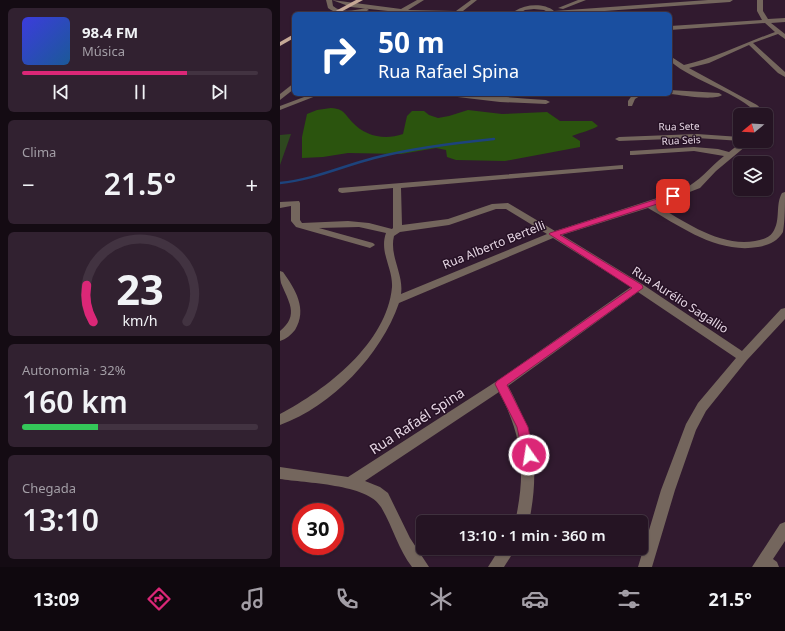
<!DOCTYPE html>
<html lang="pt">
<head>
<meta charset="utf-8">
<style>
	:root { --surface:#251423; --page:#312130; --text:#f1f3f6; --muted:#a39ea6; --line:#423341; --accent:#db2777 }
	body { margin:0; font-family:"Noto Sans",sans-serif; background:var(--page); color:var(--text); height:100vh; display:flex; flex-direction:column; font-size:15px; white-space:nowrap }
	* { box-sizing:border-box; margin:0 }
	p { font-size:13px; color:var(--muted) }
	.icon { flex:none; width:22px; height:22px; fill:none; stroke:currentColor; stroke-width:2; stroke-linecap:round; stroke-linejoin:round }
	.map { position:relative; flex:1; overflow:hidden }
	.sheet { display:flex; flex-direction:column; gap:8px; padding:8px; background:#140b13; width:280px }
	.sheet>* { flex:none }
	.hud { position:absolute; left:12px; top:12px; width:380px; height:84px; border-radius:6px; box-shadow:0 1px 3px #0004,0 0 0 1px var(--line); background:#1a4fa0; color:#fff; overflow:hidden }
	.needle { width:26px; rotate:252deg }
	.tools { position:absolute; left:453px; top:108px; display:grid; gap:8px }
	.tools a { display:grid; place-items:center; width:40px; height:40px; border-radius:6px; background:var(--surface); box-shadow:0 1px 3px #0004,0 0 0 1px var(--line); font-size:20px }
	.speed { position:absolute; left:12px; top:503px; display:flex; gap:8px; font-size:20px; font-weight:700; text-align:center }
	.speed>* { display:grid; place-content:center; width:52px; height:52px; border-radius:50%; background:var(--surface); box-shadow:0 1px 3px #0004,0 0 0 1px var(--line); line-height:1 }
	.speed .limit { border:6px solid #d22; background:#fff; color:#111 }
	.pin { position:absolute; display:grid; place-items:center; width:34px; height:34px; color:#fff; margin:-17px; border-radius:8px; box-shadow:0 2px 6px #0006 }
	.me { position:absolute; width:44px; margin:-22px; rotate:347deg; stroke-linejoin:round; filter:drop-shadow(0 0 3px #0008) }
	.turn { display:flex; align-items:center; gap:14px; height:84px; padding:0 20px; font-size:18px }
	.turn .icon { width:52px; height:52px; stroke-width:2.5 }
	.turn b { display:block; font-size:28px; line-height:34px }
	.big { font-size:30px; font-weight:600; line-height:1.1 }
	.sheet .widget { flex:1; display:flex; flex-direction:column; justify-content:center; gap:6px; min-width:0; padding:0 14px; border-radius:6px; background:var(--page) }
	.sheet .dial { align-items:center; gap:0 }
	.dial svg { height:104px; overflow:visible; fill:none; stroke:var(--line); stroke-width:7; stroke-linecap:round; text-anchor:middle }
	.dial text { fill:var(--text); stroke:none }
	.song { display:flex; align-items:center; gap:12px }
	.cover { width:48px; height:48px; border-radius:6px; background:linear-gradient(135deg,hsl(240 70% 55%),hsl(210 70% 35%)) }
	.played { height:4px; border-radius:2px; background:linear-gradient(90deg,var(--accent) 70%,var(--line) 70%) }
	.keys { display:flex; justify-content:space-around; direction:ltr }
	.heat { display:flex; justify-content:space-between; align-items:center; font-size:22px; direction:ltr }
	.charge { height:6px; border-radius:3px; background:linear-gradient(90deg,#34c759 32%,var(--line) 0) }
	.trip { position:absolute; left:136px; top:515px; width:232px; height:40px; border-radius:6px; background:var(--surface); box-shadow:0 1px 3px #0004,0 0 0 1px var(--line); font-weight:600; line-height:40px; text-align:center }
	.tabs { display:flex; height:64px; justify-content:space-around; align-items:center; background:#0f080e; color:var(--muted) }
	.tabs .icon { width:28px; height:28px }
	.tabs .current { color:var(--accent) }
	.tabs b { font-size:18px; color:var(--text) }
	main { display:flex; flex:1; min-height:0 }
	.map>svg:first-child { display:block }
	.green { fill:#2e481f }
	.forest { fill:#2b540e }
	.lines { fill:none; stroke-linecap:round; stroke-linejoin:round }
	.stream { stroke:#1d437c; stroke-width:2.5 }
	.minor { fill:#74665d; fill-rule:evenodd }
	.major { fill:#c5a896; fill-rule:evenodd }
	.route { fill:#db2777; stroke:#8e194d }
	.labels { text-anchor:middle; stroke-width:3; stroke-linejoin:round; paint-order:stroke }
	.far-street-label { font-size:10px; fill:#e6d6e4; stroke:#261125 }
	.street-label { font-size:12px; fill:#e6d6e4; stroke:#261125 }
	.near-street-label { font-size:14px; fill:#e6d6e4; stroke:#261125 }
</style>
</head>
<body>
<main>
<section class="sheet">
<div class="widget">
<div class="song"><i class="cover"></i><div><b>98.4 FM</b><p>Música</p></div></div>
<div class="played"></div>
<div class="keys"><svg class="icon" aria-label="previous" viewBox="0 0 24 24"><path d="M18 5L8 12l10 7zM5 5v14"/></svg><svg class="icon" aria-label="pause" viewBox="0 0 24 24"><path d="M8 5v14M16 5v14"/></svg><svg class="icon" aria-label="next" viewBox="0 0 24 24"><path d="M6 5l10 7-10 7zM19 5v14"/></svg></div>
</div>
<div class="widget"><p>Clima</p>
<div class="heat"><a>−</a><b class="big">21.5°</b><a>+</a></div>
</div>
<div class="widget dial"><svg viewBox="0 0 100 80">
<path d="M14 69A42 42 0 1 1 86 69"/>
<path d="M14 69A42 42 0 0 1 9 41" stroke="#db2777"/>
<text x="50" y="56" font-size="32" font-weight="700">23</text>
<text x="50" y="72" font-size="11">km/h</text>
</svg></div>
<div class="widget"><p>Autonomia · 32%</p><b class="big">160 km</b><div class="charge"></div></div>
<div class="widget"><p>Chegada</p><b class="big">13:10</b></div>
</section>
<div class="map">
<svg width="505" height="567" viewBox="0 0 505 567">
	<rect width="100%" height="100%" fill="#311a2f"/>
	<polygon class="green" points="11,134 0,165 0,135"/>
	<path class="forest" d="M51,108C64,109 64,113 72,122C86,137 105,140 123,134L127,116L132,111H144L149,115L158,118L169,116L188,110L222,114L267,112L280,121H312L318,126C310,131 301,132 292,136L300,141V147L225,161L176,160L167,157L166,150L156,148L121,154L68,153L43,157L22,158V137L27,114L37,110Z"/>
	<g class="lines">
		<path class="stream" d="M0,183C32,180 63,166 94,158C133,148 174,143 214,139"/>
		<g class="minor">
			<path d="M46,0H52L53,6C62,14 75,10 86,8L89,10C78,16 58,16 48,8Z"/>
			<path d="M52,0L121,9L137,0H144L128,10L176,11L191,0H197L183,11H235C246,4 264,3 274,11L428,0H453L450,2L283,14H271L264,10L254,9L245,10L238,14L123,12L120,14L117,12L71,7Z"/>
			<polygon points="298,0 306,0 283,9 278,8"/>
			<path d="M477,0H483V11L488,19L505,18V22L491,23L505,34V39L498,34L473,43L505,72V77L498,73L469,45L429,63L409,68L477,105L486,113L487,115L486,116L479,115C458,92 414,82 390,61V56L404,65C436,58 464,43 495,32L485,23L390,30V26L482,20L477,11Z"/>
			<polygon points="14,83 14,89 0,100 0,94"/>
			<path d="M390,90L439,93L442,95C434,101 401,95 390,94Z"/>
			<polygon points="32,94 41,94 0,110 0,106"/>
			<path d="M166,94C199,94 232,98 266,100L270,102L266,104L220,102L169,96Z"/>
			<polygon points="353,94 363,94 355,99 352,106 348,106 348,101"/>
			<polygon points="417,134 460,137 461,141 417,138 339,141 335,139 339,137"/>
			<path d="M463,141H472L436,171L420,188L376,205C405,222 440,247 475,241C482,240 489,238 493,232C501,220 495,205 502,193L505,192C505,204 505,221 503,232C497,242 489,245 478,247C438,254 401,227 368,208L282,235L362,284L462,351L501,309L505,308V319L467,360L426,411L416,430L395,490L372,567H358L381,490L406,424L418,403L456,358L358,292L228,386C254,434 260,468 249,522H235C246,473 243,437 219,392L85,481L100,487L108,493L130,538L149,567H132C118,549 113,527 101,507C88,484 25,483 0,479V467L68,477L217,381L351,287L273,238L119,303C101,355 52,406 0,425V414C46,390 107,343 112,287C113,268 99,252 106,233L79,227L39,228L93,243L95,245L90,248L16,227L11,221V206L0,208V202L19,201L20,203V220L22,223L68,221L89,223L112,229L113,228V188L62,193L59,192L58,190L59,188L343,165V169H340L121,188L122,225L168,219L212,204L228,203L275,231L402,190C419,182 430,167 444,156L414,151L353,155H350V151L414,147L438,149L449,152ZM216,209H226L267,234L121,294C124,274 109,256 114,236L120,232L169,225Z"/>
			<path d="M0,271L3,272C15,289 28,309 15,330C11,335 6,339 0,341V331C20,315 8,301 1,283C0,279 0,274 0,271Z"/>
			<polygon points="505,522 505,541 493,559 497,562 499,567 472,567 500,524"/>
			<polygon points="220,548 236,548 224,567 208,567"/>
		</g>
		<g class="major">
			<polygon points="76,0 83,0 57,14 50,14"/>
			<polygon points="14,34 14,38 0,46 0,42"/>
		</g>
	</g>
	<polygon class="route" points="393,194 397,196 396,198 280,235 362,285 363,288 227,385 248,427 254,455 253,459 249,461 244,459 237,427 215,384 217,381 352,288 269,234 270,233"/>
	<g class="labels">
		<g class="far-street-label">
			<text transform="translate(399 126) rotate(-1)" y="4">Rua Sete</text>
			<text transform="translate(401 140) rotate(-3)" y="4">Rua Seis</text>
		</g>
		<g class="street-label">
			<text transform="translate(214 245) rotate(-22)" y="4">Rua Alberto Bertelli</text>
			<text transform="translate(400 300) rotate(33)" y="4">Rua Aurélio Sagallio</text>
		</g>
		<g class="near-street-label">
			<text transform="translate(137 421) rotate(-33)" y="5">Rua Rafaél Spina</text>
		</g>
	</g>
</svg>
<div class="tools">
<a><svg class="needle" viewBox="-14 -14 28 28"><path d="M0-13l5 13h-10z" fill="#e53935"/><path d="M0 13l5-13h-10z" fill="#a39ea6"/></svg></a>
<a><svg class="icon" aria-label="layers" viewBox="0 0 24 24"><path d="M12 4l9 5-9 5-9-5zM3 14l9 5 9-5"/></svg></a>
</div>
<div class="speed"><div class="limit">30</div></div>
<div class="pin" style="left:393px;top:196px;background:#d93025"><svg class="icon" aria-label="arrive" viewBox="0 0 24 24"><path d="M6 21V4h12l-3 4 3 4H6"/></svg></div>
<svg class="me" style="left:249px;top:455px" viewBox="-20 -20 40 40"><circle r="17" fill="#db2777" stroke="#fff" stroke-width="3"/><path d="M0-11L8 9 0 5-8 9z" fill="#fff"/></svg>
<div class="trip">13:10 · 1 min · 360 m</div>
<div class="hud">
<div class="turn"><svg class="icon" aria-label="right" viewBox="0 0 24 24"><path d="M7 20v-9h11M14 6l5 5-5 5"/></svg><div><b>50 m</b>Rua Rafael Spina</div></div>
</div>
</div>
</main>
<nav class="tabs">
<b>13:09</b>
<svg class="icon current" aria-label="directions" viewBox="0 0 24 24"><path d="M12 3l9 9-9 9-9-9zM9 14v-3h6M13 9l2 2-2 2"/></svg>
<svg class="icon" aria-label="music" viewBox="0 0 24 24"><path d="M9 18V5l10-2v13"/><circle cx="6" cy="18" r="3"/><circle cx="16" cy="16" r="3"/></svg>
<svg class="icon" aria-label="phone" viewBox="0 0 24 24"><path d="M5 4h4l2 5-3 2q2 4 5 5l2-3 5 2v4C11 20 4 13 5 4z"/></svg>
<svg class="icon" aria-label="climate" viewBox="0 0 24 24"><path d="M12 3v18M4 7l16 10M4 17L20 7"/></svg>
<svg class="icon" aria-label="car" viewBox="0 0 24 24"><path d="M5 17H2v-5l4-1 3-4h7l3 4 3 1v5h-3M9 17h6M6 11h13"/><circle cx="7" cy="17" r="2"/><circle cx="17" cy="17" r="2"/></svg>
<svg class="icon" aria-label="filters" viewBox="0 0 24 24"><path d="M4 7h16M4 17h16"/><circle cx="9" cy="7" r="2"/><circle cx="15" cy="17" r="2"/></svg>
<b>21.5°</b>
</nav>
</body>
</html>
